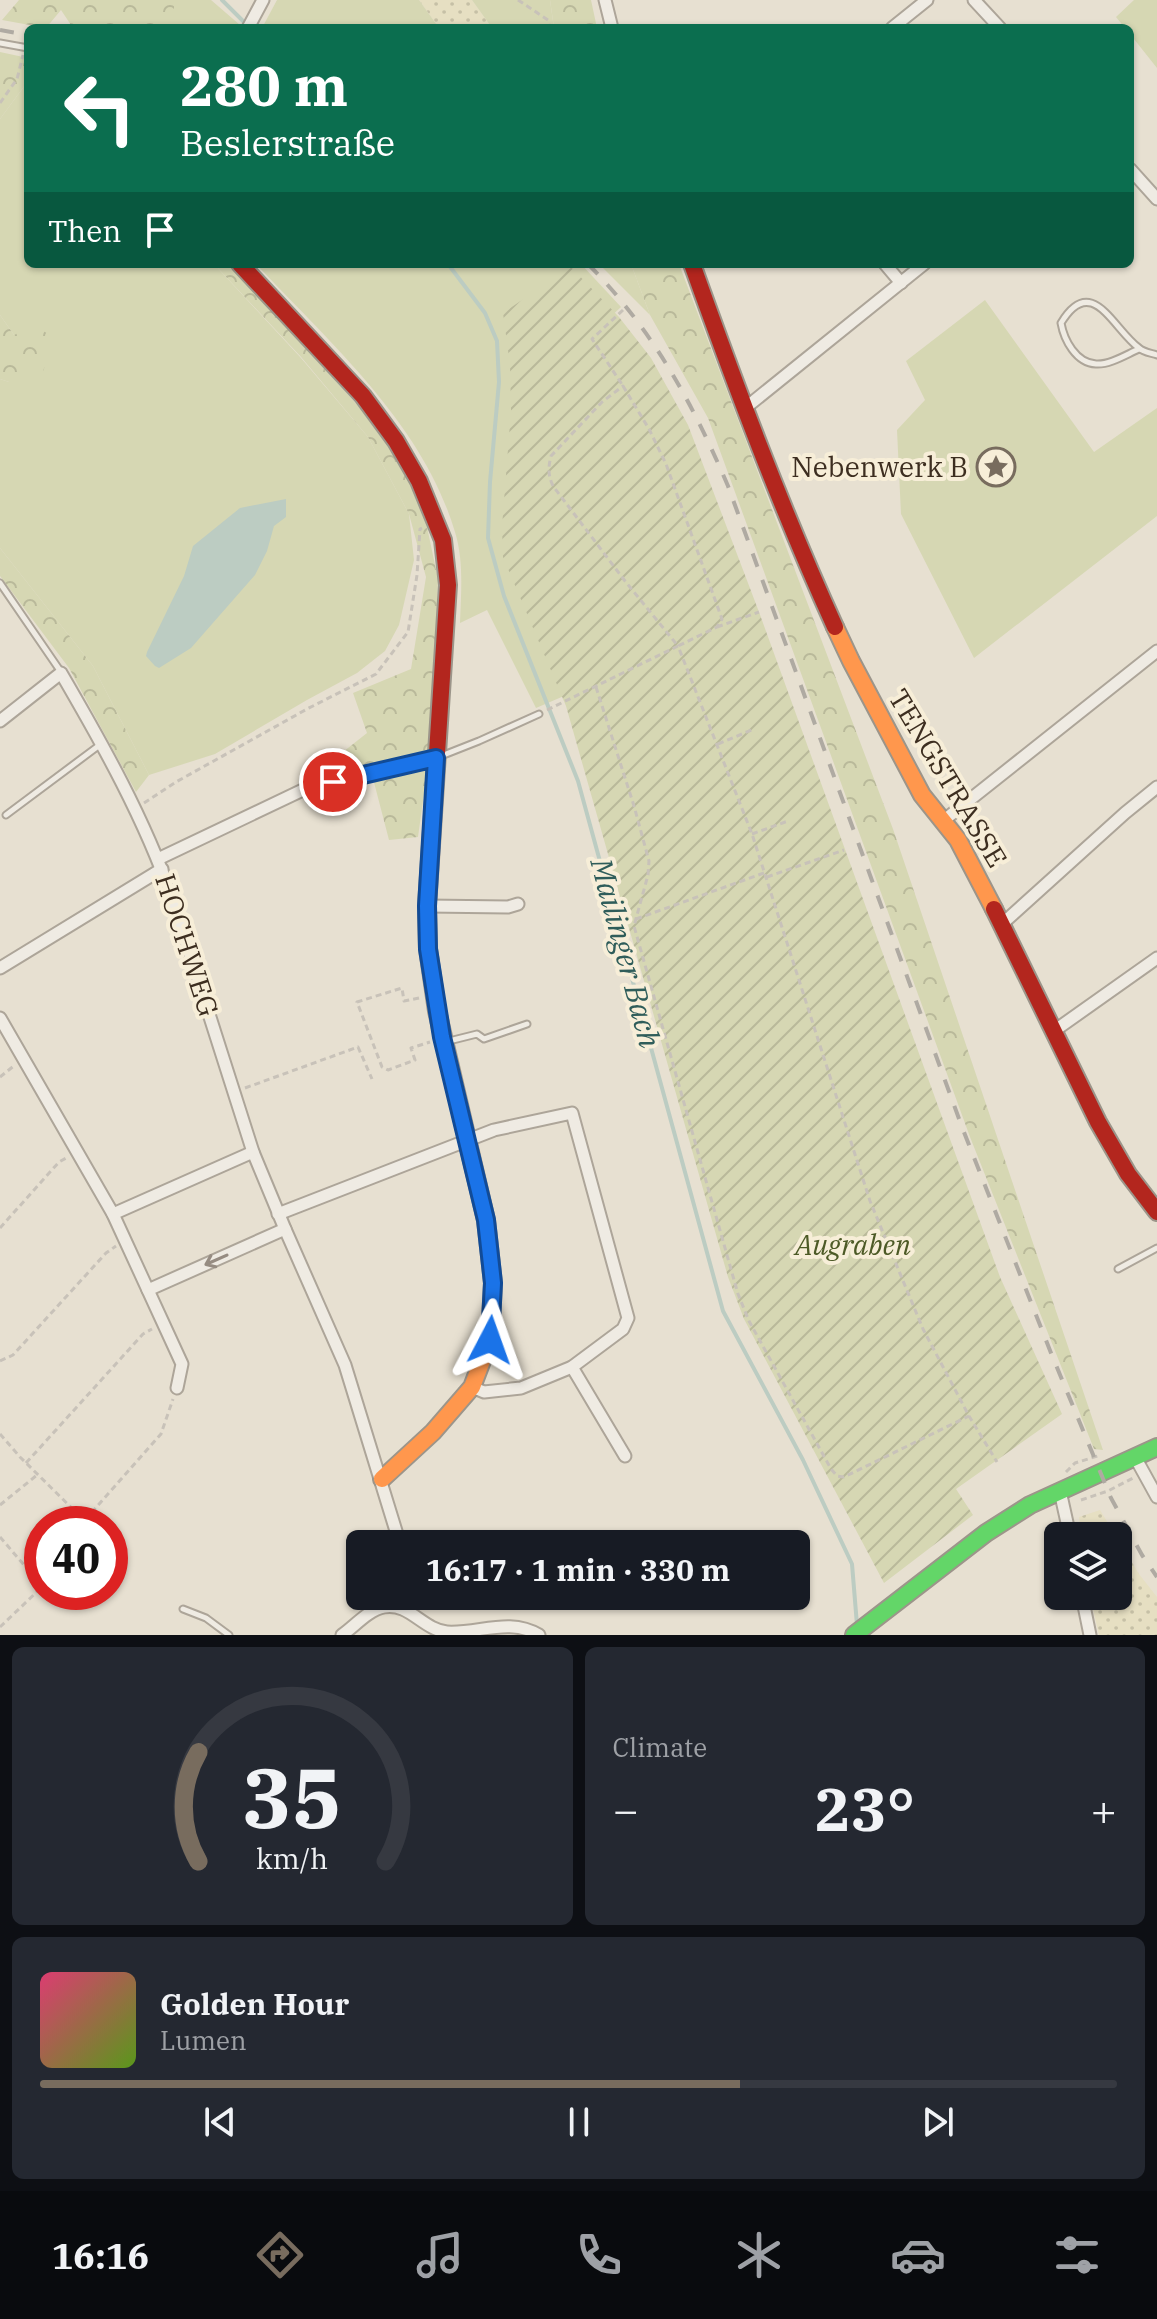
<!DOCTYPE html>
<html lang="en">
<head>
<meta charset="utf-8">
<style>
	:root { --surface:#171b24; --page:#242831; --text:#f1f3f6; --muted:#9ea1a6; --line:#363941; --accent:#786c5e }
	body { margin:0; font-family:"IBM Plex Serif",serif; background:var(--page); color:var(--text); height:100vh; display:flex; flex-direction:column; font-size:30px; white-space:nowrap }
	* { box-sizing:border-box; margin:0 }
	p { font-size:26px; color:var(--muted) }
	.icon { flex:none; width:44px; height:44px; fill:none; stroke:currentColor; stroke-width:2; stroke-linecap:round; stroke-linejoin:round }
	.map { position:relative; height:1635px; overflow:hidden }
	.side { display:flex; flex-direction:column; gap:12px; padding:12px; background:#0d0f14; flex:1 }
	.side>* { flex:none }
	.top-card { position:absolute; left:24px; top:24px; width:1110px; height:244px; border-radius:12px; box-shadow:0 2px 6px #0004; background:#0b6e4f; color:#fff; overflow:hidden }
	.fabs { position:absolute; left:1044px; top:1522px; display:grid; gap:16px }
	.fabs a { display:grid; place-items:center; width:88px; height:88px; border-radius:12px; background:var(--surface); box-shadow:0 2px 6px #0004; font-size:40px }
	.speed { position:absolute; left:24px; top:1506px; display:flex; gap:16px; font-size:40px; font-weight:700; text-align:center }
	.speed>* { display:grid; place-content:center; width:104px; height:104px; border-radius:50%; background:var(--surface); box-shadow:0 2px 6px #0004; line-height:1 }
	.speed .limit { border:12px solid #d22; background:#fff; color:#111 }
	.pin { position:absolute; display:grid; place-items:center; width:68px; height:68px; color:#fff; margin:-34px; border:4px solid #fff; border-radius:50%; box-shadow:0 2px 8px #0007 }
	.me { position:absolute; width:88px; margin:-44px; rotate:4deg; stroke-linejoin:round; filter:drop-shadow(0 0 6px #0008) }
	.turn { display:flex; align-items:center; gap:28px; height:168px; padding:0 24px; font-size:36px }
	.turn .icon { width:104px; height:104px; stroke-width:2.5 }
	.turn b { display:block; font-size:56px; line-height:68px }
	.then { display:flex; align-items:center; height:76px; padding:0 24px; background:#0003; gap:16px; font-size:30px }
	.big { font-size:60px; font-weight:700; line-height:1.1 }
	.side .card { flex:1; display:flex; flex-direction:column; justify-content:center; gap:12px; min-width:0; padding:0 28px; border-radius:12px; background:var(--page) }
	.side .dial { align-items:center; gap:0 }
	.dial svg { height:208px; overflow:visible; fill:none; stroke:var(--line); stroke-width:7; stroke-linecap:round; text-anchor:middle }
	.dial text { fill:var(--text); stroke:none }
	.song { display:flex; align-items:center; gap:24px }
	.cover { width:96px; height:96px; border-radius:12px; background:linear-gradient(135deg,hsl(340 70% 55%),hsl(90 70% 35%)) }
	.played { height:8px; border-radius:4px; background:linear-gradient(90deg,var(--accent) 65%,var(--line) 65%) }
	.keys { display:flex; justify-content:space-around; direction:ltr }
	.heat { display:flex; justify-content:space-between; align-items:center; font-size:44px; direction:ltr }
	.side .tiles { flex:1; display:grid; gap:12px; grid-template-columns:1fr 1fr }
	.card:last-child { grid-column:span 2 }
	.trip { position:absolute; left:346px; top:1530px; width:464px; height:80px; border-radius:12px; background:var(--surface); box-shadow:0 2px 6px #0004; font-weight:700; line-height:80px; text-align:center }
	.dock { display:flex; height:128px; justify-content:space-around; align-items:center; background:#090b0e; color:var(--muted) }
	.dock .icon { width:56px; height:56px }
	.dock .on { color:var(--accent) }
	.dock b { font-size:36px; color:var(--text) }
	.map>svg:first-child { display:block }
	.farmland { fill:url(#farmland-dots) }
	.green { fill:#d6d7b3 }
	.forest { fill:url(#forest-crowns) }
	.garden { fill:url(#garden-furrows) }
	.water { fill:#bcccc2 }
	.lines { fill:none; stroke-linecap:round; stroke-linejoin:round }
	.stream { stroke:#bcccc2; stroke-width:4 }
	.lane-casing { stroke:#ada599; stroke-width:9 }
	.street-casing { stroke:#ada599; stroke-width:15 }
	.fast-casing { stroke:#9c958a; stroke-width:20 }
	.slow-casing { stroke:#9c958a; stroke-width:20 }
	.jam-casing { stroke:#9c958a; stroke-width:20 }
	.path { stroke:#c8c2b9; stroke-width:3; stroke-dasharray:6 4; stroke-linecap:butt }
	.lane { stroke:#efebe3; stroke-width:5 }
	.street { stroke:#efebe3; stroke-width:11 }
	.fast { stroke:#63d668; stroke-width:16 }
	.slow { stroke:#ff974d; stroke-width:16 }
	.jam { stroke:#b3261e; stroke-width:16 }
	.rail { stroke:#afaaa2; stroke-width:4; stroke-dasharray:14 14; stroke-linecap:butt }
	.oneway { stroke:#968c82 }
	.route-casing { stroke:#114b97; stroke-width:20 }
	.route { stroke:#1a73e8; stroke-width:14 }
	.labels { text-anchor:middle; stroke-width:8; stroke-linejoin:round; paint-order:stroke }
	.poi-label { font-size:28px; fill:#3d2e20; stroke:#f7eed8; text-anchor:end }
	.street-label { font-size:28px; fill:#3d2e20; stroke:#f7eed8 }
	.park-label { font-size:28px; font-style:italic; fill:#4d5a26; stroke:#f7eed8 }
	.water-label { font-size:30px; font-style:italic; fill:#2f5d5a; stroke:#f7eed8 }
</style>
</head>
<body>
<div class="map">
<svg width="1157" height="1635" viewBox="0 0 1157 1635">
	<defs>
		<pattern id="farmland-dots" width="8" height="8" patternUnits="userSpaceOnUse" patternTransform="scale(2)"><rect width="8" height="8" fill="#e6dfc2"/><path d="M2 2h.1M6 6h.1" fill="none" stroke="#c6c0a6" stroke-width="1.8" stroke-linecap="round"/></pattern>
		<pattern id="forest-crowns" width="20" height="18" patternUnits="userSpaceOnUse" patternTransform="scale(2)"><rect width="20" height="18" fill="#d6d7b3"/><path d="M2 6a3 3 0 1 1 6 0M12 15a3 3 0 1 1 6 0" fill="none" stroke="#b9b99a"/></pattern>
		<pattern id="garden-furrows" width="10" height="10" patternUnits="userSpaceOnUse" patternTransform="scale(2)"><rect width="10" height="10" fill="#d6d7b3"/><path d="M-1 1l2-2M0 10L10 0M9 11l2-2" fill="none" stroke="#b9b99a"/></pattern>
	</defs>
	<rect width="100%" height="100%" fill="#e7e0d1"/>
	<g class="farmland">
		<polygon points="419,0 472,0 492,28 439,28"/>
		<polygon points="1100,1510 1116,1536 1081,1536 1079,1517"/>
		<polygon points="1118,1539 1139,1574 1157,1597 1157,1635 1099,1635 1090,1596 1118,1596"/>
	</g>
	<g class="green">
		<polygon points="174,0 211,0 240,25 238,28 168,28 174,24"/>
		<polygon points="277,0 419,0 439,28 262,28"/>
		<polygon points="472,0 550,0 554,28 492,28"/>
		<polygon points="1134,0 1157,0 1157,68 1130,34 1130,28 1125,28 1116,17"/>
		<polygon points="28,81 28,264 214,264 301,358 368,437 409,514 414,560 399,625 385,651 357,673 307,700 215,754 149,775 93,666 0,548 0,379 9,382 14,335 0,315 0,119"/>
		<path d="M256,264H581L621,307L588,338L592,684L536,708L487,610L460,623C461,593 464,561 455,532C423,424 331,344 256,264Z"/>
		<polygon points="599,264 631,264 650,315"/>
		<polygon points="985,300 1094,452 1157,408 1157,516 974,658 901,514 897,430 925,400 906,361"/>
	</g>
	<g class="forest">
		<polygon points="19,0 174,0 174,24 168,28 73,28 61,10 46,28 2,20"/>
		<polygon points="550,0 591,0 597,28 554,28"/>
		<polygon points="0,52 28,58 28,81 0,119"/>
		<polygon points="214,264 229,264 382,432 423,508 438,579 431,743 418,837 389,840 370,767 315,774 367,733 353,693 411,669 426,577 409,514 368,437 301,357"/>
		<polygon points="631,264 679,264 893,829 1103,1450 1094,1449 970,1137 708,418 650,315"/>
		<polygon points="0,315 14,335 35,325 55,339 42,374 9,382 0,379"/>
		<polygon points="0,548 93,666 149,775 136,792 69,668 0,576"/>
	</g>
	<polygon class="garden" points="571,267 619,317 651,358 688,425 759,612 1000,1277 1062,1414 956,1489 973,1515 884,1583 744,1319 728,1277 566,706 503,557 502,527 511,410 510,365 503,313"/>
	<polygon class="water" points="286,499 286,517 274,526 267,551 255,575 191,648 159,668 155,666 146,656 147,652 184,576 193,546 240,508"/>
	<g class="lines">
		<g class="stream">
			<polyline points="222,0 246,24"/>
			<polyline points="448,264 485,313 497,341 499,382 490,482 488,538 504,596 578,781 723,1311 803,1460 852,1564 857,1625"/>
		</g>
		<defs>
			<g id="lane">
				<polyline points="0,43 28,48"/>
				<path d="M1139,349C1127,354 1110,365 1096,364C1076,363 1064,340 1061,323C1092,272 1113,329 1139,348C1143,352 1151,353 1157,355"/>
				<polyline points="0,583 61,672"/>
				<polyline points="441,756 479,741 539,714"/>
				<polyline points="6,815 101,744"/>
				<polyline points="449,1041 477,1034 484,1039 527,1024"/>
				<polyline points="1118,1269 1157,1248"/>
				<polyline points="1075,1536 1082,1535"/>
				<polyline points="183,1609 206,1618 229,1635"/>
			</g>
			<g id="street">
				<polyline points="605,0 612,28"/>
				<polyline points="974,0 1000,28"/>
				<polyline points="248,28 263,0"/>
				<polyline points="892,28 927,0"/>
				<polyline points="1130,169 1157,199"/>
				<polyline points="885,264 901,283"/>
				<polyline points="744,409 924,264"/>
				<path d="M0,721L61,673C103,745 144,818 172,898L253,1152L285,1229L345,1365L400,1544"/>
				<polyline points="943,821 1157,651"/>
				<polyline points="158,859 307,788 436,758"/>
				<polyline points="427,906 508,907 518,904"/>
				<polyline points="1002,924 1125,813 1157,787"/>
				<polyline points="0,968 162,869"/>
				<polyline points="0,1018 113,1214 182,1364 177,1388"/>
				<polyline points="1054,1031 1157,958"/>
				<polyline points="113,1214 253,1152"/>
				<polyline points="278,1214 494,1130 572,1113 628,1318 623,1329 572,1367 521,1388 484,1392 472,1387"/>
				<polyline points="148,1290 285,1229"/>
				<polyline points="572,1367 625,1456"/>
				<polyline points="1135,1457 1157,1497"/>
				<polyline points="1060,1491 1070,1536"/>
				<polyline points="1082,1596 1090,1635"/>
				<path d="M342,1635C355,1626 368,1610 384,1607C409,1602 423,1630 447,1632C479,1634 509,1617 539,1635"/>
			</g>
			<polyline id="fast" points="854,1635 986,1533 1030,1505 1157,1447"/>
			<g id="slow">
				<polyline points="835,627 851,661 922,795 958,840 994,909"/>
				<polyline points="382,1479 433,1432 472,1387 490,1340 493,1283 486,1220 437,1011 428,949 427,906 431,845"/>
			</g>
			<g id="jam">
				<polyline points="240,264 363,396 396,441 419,481 443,540 448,585 431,845"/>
				<path d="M692,264C736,387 781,508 835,627"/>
				<polyline points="994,909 1098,1122 1128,1174 1157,1212"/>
			</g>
		</defs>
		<use href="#lane" class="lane-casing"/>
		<use href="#street" class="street-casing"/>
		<use href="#fast" class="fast-casing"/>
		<use href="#slow" class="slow-casing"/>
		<use href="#jam" class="jam-casing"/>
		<g class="path">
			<polyline points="518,0 548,20 550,28"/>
			<polyline points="0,103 17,79 23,55"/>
			<polyline points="623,310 592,339 623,386"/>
			<path d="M623,386L649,429L666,464L722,619L717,627L678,646L625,581L553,486C548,475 548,468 551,456L602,402Z"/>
			<polyline points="717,627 759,612"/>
			<polyline points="596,687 634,806 649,861 648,875 634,926 738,1294 749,1321 831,1469 837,1476 844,1477 969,1416"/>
			<polyline points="547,710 678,646 752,834 870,1201 923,1329 969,1416 997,1462"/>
			<polyline points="718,744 754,729"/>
			<polyline points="144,803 176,782 307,709 376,674 408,632 417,575 420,529 422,528"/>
			<polyline points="752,834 788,821"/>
			<polyline points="767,877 844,850"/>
			<polyline points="636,919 764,873"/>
			<polyline points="419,998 404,1001 402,988 357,1002 382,1067 388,1070 415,1060 411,1048 430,1042"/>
			<polyline points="0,1077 15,1065"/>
			<polyline points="245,1088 358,1047 372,1079"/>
			<polyline points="0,1228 59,1162 68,1157"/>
			<polyline points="0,1361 13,1355 106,1253 116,1246"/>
			<polyline points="0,1434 20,1457 88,1524"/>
			<polyline points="26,1463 143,1334 152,1329"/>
			<polyline points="1066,1472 1075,1463 1101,1455"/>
			<polyline points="1081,1500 1108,1491 1133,1478"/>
			<polyline points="0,1505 37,1475"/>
			<polyline points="85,1520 161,1434 173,1399"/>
			<polyline points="0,1537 42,1586"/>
			<polyline points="110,1545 120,1555"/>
			<polyline points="47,1592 55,1601"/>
			<polyline points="0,1627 42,1587"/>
		</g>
		<use href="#lane" class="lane"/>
		<use href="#street" class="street"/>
		<use href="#fast" class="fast"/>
		<use href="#slow" class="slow"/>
		<use href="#jam" class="jam"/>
		<g class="rail">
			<polyline points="0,30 28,35"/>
			<path d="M588,264C653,330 692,402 728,486L962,1127L1051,1353L1111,1498L1142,1555L1157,1577"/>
		</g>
	</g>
	<defs><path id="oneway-shaft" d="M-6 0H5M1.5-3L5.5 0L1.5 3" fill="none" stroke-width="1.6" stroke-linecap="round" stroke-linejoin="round" transform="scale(2)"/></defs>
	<use class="oneway" href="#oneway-shaft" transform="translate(216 1260) rotate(156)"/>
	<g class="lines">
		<defs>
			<polyline id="route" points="333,782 436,758 427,906 428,949 442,1037 486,1220 493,1283 490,1340"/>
		</defs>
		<use href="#route" class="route-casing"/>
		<use href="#route" class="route"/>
	</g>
	<defs>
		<symbol id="sight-ring" viewBox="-11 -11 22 22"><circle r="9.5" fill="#f7eed8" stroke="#786c5e" stroke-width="1.5"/><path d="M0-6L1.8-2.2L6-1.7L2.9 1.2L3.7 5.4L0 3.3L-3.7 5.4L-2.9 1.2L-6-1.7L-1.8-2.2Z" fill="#786c5e"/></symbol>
	</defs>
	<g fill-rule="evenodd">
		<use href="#sight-ring" x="974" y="445" width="44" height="44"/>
	</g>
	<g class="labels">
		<g class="poi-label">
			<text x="968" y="477">Nebenwerk B</text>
		</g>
		<g class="street-label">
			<text transform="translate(948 778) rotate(59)" y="10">TENGSTRASSE</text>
			<text transform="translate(187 945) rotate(72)" y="10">HOCHWEG</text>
		</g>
		<g class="park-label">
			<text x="853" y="1255">Augraben</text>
		</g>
		<g class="water-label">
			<text transform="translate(625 953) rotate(75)" y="10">Mailinger Bach</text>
		</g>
	</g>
</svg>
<div class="fabs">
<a><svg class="icon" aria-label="layers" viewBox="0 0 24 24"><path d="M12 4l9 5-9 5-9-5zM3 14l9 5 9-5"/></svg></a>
</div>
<div class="speed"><div class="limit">40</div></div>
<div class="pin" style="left:333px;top:782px;background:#d93025"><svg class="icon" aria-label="arrive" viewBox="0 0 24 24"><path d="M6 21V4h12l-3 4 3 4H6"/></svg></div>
<svg class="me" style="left:490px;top:1340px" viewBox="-20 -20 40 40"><path d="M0-17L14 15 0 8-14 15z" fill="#1a73e8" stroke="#fff" stroke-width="4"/></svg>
<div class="trip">16:17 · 1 min · 330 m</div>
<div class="top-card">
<div class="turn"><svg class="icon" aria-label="left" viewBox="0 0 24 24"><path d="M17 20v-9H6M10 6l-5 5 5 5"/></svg><div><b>280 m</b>Beslerstraße</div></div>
<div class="then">Then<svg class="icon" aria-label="arrive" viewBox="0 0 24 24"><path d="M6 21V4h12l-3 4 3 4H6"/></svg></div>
</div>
</div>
<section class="side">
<div class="tiles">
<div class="card dial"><svg viewBox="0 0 100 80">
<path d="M14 69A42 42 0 1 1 86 69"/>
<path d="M14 69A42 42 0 0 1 14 27" stroke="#786c5e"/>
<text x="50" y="56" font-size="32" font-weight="700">35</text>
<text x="50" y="72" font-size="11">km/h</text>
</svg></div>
<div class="card"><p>Climate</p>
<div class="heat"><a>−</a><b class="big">23°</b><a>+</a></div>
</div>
<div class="card">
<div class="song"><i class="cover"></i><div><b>Golden Hour</b><p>Lumen</p></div></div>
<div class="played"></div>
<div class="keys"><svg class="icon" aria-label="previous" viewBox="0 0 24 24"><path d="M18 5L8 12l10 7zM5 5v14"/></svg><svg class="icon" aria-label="pause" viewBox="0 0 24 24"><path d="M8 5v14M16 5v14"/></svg><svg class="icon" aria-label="next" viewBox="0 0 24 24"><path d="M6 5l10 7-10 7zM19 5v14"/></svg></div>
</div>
</div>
</section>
<nav class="dock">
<b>16:16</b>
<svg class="icon on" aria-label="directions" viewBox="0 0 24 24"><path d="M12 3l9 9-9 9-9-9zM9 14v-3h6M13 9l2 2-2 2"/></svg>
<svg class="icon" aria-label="music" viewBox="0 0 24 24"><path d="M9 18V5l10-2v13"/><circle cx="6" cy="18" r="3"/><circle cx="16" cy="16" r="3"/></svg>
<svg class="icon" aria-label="phone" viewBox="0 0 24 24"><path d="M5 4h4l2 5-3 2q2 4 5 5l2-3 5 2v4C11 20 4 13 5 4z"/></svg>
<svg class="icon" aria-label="climate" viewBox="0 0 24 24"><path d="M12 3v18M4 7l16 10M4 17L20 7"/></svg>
<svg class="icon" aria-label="car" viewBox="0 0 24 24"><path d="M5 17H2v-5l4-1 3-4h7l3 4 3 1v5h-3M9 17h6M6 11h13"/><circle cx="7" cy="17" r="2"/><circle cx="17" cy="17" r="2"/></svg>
<svg class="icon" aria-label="filters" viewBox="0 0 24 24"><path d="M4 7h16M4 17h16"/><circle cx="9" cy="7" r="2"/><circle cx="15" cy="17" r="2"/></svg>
</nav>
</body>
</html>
